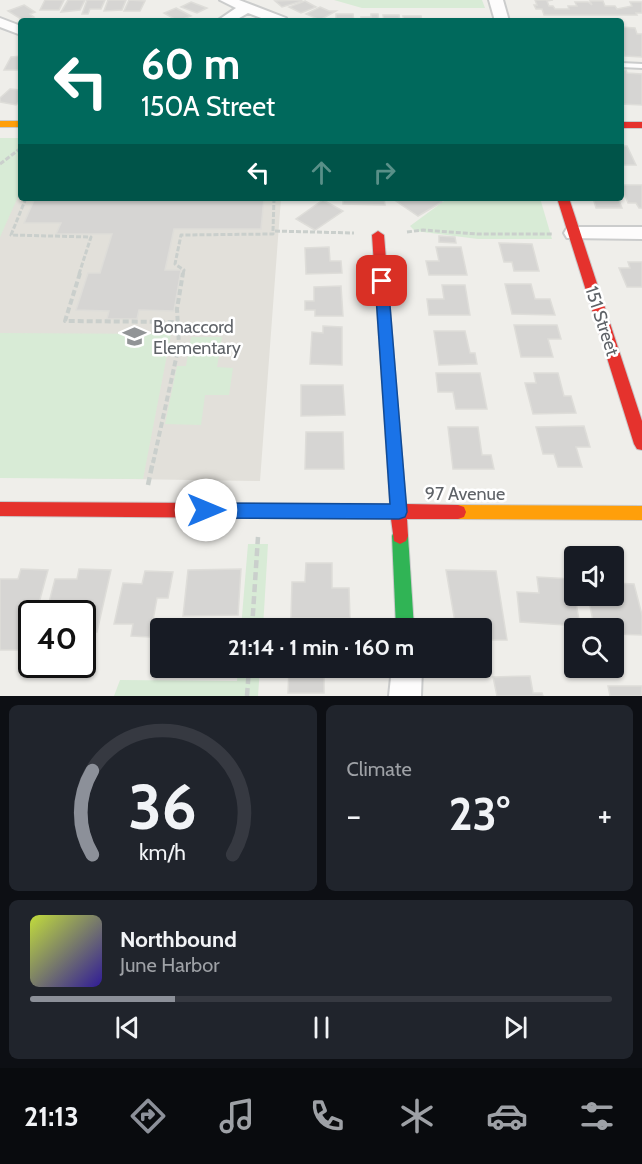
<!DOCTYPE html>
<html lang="en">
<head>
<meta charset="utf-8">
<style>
	:root { --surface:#171b24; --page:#20242c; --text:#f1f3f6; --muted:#9ea1a6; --line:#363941; --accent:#8c9099 }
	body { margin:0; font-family:Cabin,sans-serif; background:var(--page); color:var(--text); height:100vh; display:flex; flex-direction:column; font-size:22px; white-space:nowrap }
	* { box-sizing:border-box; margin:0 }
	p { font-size:20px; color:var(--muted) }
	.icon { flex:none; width:33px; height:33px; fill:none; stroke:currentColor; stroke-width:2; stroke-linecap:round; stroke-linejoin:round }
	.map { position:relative; height:696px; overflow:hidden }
	.side { display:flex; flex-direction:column; gap:9px; padding:9px; background:#0d0f14; flex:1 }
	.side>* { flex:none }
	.banner { position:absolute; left:18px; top:18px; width:606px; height:183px; border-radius:6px; box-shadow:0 2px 4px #0004; background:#00695c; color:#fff; overflow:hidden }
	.controls { position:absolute; left:564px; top:546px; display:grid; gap:12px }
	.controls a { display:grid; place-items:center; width:60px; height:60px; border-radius:6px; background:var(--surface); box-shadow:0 2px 4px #0004; font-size:30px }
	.speed { position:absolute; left:18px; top:600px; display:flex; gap:12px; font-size:30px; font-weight:700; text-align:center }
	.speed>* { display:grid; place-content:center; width:78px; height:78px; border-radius:50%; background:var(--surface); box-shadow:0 2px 4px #0004; line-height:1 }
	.speed .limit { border:3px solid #111; border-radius:9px; background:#fff; color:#111 }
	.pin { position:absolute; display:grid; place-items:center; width:51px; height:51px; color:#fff; margin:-26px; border-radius:12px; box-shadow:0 3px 9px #0006 }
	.me { position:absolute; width:66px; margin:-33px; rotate:90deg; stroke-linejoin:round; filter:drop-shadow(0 0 4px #0008) }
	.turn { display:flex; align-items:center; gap:21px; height:126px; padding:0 24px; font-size:27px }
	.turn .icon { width:78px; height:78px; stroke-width:2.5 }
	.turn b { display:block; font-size:42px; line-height:51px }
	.lanes { display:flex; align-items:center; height:57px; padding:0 24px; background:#0003; justify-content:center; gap:30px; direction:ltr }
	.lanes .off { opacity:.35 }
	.big { font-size:45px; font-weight:700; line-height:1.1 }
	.side .tile { flex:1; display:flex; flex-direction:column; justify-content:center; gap:9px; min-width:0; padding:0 21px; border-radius:9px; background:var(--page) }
	.side .dial { align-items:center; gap:0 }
	.dial svg { height:156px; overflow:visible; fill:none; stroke:var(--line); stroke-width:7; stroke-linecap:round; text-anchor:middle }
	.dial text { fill:var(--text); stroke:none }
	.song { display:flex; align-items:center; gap:18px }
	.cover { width:72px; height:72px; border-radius:9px; background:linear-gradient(135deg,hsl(70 70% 55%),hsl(250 70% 35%)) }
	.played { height:6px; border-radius:3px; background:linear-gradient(90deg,var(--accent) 25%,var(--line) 25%) }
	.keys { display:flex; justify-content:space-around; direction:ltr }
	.heat { display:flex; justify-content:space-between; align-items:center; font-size:33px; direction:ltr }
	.side .tiles { flex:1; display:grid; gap:9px; grid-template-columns:1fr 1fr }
	.tile:last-child { grid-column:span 2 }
	.trip { position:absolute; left:150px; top:618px; width:342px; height:60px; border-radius:6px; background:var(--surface); box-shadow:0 2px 4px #0004; font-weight:700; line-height:60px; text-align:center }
	.tab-bar { display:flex; height:96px; justify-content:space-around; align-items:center; background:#090b0e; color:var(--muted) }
	.tab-bar .icon { width:42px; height:42px }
	.tab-bar .on { color:var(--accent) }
	.tab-bar b { font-size:27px; color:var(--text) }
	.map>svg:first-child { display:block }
	.education { fill:#e2e0da }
	.green { fill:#d8ebd6 }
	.building { fill:#d6d5d3; stroke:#deddd9; stroke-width:1.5 }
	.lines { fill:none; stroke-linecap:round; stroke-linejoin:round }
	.lane-casing { stroke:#cbcccc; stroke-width:4 }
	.street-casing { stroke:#cbcccc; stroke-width:4 }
	.fast-casing { stroke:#cacacb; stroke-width:2 }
	.slow-casing { stroke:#cacacb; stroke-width:2 }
	.jam-casing { stroke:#cacacb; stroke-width:2 }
	.path-far2 { stroke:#cacfcc; stroke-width:3; stroke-dasharray:5 2; stroke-linecap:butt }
	.path-far1 { stroke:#cacfcc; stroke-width:4; stroke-dasharray:6 3; stroke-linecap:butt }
	.path { stroke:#cacfcc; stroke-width:4.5; stroke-dasharray:8 4; stroke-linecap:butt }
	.lane { fill:#fdfcfc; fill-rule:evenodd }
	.street { fill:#fdfcfc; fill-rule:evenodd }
	.fast { fill:#30b455; fill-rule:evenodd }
	.slow { fill:#ff9f0a; fill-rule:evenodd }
	.jam { fill:#e5322d; fill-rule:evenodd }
	.route { fill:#1a73e8; stroke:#114b97; stroke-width:1.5 }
	.labels { text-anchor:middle; stroke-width:5; stroke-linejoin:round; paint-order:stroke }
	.street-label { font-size:18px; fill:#5f6368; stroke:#fff }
	.poi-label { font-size:18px; fill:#5f6368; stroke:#fff; text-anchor:start }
</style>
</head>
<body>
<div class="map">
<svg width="642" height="696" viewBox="0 0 642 696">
	<rect width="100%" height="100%" fill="#efeeea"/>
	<polygon class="education" points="0,140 21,140 21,198 281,198 260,481 0,477"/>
	<g class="green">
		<polygon points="334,0 482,0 485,8 362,8"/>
		<polygon points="0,138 21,138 21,190 0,237"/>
		<polygon points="448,198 540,198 552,239 478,239 415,231 410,226"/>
		<polygon points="0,333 171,334 143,479 0,478"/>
		<polygon points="191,337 222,337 217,367 233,368 229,395 205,395 201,425 165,424 177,366 186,366"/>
		<polygon points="248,544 268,544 263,628 241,628"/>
		<polygon points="238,668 260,668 258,696 114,696 120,680 237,681"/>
	</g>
	<g class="building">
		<polygon points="45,0 64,0 59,10 40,10"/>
		<polygon points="68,0 85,0 80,10 61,12"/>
		<polygon points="87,0 105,0 101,9 90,9 88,14 82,14"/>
		<polygon points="108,0 126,0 122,10 104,11"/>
		<polygon points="129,0 145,1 140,11 124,11"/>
		<polygon points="300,0 302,1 282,7 275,1"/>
		<polygon points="535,0 553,0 547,1 549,6 553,6 555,9 569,9 568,6 577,6 575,2 588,2 592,5 590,1 603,1 605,6 615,6 617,9 632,6 630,2 642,2 642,13 636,13 637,15 544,15 542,9 536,9 534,5 537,5"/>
		<polygon points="305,1 316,7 301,13 289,7"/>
		<polygon points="191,2 207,8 197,13 181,7"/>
		<polygon points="24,5 35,12 30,14 34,17 24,21 8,11"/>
		<polygon points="320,7 329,11 336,11 320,20 306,14"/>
		<polygon points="176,8 191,16 178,21 164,13"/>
		<polygon points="336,14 353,14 354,21 336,21"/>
		<polygon points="371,14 378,14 379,21 362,21 361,17 371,17"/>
		<polygon points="383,15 399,15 400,21 384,21"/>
		<polygon points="403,16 421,16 422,21 404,21"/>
		<polygon points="621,27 635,28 637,34 642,34 642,57 625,56 621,43"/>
		<polygon points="21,56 21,70 4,70 11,57"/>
		<polygon points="621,70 626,70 627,73 642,74 642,105 621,104"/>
		<polygon points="10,89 21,90 21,100 16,105 0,102 0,98"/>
		<polygon points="621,146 627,146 636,165 621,165"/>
		<polygon points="621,185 642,185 642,208 639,208 636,203 628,203"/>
		<polygon points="35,198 264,198 261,229 174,229 165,270 181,270 174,311 139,310 137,319 107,319 109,311 76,310 88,273 100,273 112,234 56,234 61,223 24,223"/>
		<polygon points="343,198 384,198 385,205 343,204"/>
		<polygon points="436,198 442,202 418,216 393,199"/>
		<polygon points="593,198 618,198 622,208 596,208"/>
		<polygon points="323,200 343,211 315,230 296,219"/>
		<polygon points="439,236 455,237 456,243 439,242"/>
		<polygon points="499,243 532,244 539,271 514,271 512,262 504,262"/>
		<polygon points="329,247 330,261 341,261 342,273 306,274 305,248"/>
		<polygon points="436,247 461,247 467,275 429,275 426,261 439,261"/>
		<polygon points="628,262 642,262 642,287 627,287 619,268 630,268"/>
		<polygon points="505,284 531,284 535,299 550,299 555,315 512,314"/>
		<polygon points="442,285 465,285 470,315 429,315 427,299 444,299"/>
		<polygon points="341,286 343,316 315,316 315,310 305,310 305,301 314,301 314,287"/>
		<polygon points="514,325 557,325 561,339 548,339 553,357 521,357"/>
		<polygon points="323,326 342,327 342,365 310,364 312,332 323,333"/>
		<polygon points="434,331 465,331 470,353 475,353 477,364 439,365"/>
		<polygon points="436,373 480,373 487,409 456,409 453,392 438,392"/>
		<polygon points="534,373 558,373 564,396 571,396 576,413 533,414 525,383 536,383"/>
		<polygon points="301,385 343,385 345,415 301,416"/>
		<polygon points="584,426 590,447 576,447 582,467 558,467 554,454 543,454 536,427"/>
		<polygon points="448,427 478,427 482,455 491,455 494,469 453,469"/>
		<polygon points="306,432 343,432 344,469 305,469"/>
		<polygon points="306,563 332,563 332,588 349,588 350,618 291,618 292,582 305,582"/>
		<polygon points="21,569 48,570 36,614 32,614 32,630 26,650 0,650 0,579 18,579"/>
		<polygon points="79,569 111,570 97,632 82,632 82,614 46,614 55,579 77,579"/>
		<polygon points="241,569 238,615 183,616 188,570"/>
		<polygon points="446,570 496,571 507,640 482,640 482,628 456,628"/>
		<polygon points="145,571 173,572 168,598 157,598 150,637 131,636 133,624 114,624 123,583 142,584"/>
		<polygon points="537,577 572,579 580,626 520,622 517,592 539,593"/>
		<polygon points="614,583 634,584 642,615 642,635 614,634 611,627 594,626 588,596 614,596"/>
		<polygon points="289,668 324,668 324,693 288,693"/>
		<polygon points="530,676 533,693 542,693 543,696 497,696 493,677"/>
		<polygon points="608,686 642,686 642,696 610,696"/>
	</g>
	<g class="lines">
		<defs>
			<polygon id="lane" points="621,63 642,64 642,68 621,67"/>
			<g id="street">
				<polygon points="220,0 239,0 286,18 288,21 269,21 248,13 234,21 217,21 236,8"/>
				<polygon points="489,0 503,0 509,21 495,21"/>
				<polygon points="0,18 21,26 21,35 0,27"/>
				<polygon points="574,227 642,227 642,239 567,238 564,233 567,228"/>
				<polygon points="392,668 422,668 421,696 389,696"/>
			</g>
			<polygon id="fast" points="400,528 406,531 408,536 414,628 396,628 392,536 394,531"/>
			<g id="slow">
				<rect x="0" y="121" width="21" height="6"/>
				<polygon points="458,505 642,506 642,520 458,519 452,517 450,512 452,507"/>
			</g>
			<g id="jam">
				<rect x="621" y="122" width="21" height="6"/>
				<polygon points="557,198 569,198 642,421 642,450 637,449 634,444"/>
				<polygon points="378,231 384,235 406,504 458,505 464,507 466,512 464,517 458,519 407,519 408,536 406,541 400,544 394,541 391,519 0,516 0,502 390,504 372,235"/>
			</g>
		</defs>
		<use href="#lane" class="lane-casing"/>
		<use href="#street" class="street-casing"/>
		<use href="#fast" class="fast-casing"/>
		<use href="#slow" class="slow-casing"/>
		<use href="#jam" class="jam-casing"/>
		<g class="path-far2">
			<polyline points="0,164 21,148"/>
			<polyline points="26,198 11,235 91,237 79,274"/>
			<polyline points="274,198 273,231 354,233"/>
			<polyline points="407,232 423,230 477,234 552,234"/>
			<polyline points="183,274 184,270 175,264 181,235 273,234 273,231"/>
		</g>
		<g class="path-far1">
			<polyline points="80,273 65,321 179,322"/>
			<polyline points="153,463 179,345 177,309 183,273"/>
		</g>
		<g class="path">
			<polyline points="148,485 153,461"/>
			<polyline points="252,628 258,537"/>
			<polyline points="247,696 249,668"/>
		</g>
		<use href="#lane" class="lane"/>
		<use href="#street" class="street"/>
		<use href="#fast" class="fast"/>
		<use href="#slow" class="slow"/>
		<use href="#jam" class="jam"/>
	</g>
	<polygon class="route" points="382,276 388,281 407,512 405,517 399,519 206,518 201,516 198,510 201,505 206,503 390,504 375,281"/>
	<defs>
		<symbol id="school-bare" viewBox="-9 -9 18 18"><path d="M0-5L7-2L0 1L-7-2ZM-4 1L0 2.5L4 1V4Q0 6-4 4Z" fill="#919496" stroke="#fff" stroke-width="2.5" paint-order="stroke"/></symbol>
	</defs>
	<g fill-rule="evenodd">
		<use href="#school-bare" x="118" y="320" width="33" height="33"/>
	</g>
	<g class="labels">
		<g class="street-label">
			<text transform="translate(602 321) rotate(72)" y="6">151 Street</text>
			<text x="465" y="500">97 Avenue</text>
		</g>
		<g class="poi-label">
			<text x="153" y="333">Bonaccord<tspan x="153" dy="21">Elementary</tspan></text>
		</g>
	</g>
</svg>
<div class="controls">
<a><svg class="icon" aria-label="sound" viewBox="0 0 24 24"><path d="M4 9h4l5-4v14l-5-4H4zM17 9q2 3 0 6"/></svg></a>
<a><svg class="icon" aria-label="search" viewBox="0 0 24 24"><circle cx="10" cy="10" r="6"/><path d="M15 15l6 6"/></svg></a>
</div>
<div class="speed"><div class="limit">40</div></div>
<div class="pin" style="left:382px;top:281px;background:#d93025"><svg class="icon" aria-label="arrive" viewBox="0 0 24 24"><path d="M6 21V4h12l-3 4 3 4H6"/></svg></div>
<svg class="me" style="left:206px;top:510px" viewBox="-20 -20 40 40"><circle r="19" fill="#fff"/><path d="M0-13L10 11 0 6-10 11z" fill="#1a73e8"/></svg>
<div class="trip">21:14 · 1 min · 160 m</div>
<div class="banner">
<div class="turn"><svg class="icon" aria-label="left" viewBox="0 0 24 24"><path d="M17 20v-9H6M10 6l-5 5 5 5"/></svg><div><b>60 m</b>150A Street</div></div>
<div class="lanes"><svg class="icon" aria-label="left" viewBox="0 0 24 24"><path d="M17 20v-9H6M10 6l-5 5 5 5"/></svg><svg class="icon off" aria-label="ahead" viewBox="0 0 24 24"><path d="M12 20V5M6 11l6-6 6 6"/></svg><svg class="icon off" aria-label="right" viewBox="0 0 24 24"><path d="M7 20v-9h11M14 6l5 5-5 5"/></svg></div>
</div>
</div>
<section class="side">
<div class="tiles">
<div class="tile dial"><svg viewBox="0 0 100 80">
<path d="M14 69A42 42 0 1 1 86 69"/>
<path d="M14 69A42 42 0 0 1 14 26" stroke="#8c9099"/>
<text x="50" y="56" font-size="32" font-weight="700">36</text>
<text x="50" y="72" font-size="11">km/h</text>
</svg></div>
<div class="tile"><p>Climate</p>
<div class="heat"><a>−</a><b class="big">23°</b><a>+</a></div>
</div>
<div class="tile">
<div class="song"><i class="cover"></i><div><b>Northbound</b><p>June Harbor</p></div></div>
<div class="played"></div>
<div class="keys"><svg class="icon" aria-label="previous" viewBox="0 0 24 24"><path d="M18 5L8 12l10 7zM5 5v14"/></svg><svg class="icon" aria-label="pause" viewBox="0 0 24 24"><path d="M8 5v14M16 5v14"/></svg><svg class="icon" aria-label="next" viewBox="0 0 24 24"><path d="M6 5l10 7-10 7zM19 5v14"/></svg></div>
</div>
</div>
</section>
<nav class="tab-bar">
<b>21:13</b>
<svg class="icon on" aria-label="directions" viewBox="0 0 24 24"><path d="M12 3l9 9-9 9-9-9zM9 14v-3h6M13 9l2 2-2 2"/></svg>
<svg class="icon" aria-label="music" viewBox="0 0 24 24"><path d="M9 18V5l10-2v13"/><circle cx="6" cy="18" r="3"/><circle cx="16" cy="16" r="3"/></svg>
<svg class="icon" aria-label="phone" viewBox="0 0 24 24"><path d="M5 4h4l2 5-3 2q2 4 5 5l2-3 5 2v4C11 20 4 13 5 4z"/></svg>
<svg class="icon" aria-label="climate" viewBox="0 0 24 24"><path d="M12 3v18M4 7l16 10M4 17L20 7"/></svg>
<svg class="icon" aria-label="car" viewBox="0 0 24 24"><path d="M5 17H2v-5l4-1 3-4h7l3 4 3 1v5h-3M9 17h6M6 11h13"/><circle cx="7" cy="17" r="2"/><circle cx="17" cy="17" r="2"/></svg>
<svg class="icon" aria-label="filters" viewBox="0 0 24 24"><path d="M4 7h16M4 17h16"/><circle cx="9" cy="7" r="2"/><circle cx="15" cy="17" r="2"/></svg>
</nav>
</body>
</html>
